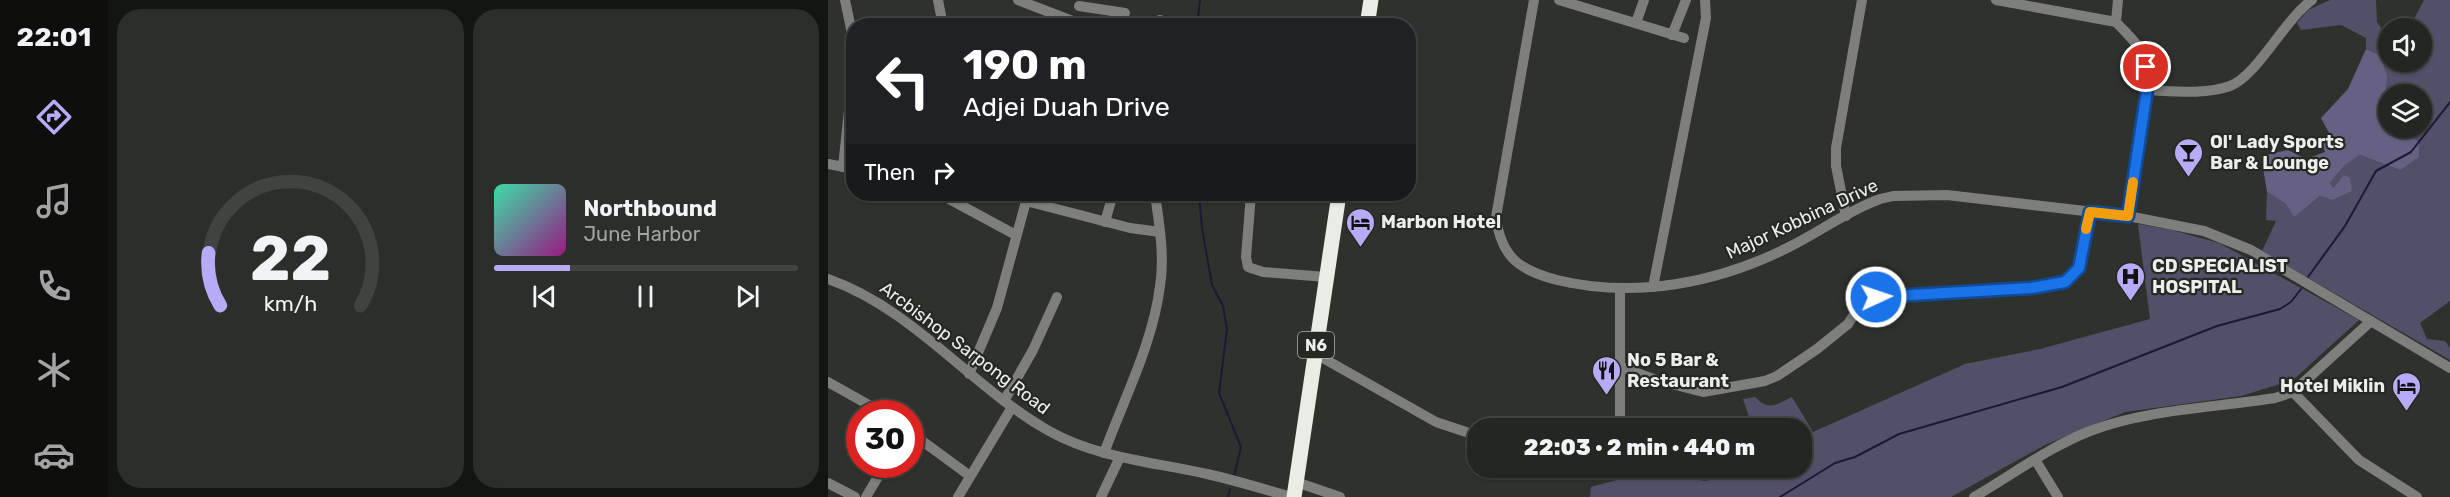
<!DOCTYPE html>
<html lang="en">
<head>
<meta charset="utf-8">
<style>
	:root { --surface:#232621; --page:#2b2e2a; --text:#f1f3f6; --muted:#a3a5a5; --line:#40433f; --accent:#b7abf8 }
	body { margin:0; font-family:Rubik,sans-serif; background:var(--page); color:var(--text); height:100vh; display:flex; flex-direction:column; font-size:22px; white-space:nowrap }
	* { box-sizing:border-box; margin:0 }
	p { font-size:20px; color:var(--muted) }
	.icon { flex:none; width:33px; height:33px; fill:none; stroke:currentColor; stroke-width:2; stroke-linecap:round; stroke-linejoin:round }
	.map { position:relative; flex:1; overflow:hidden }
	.details { display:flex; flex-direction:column; gap:9px; padding:9px; background:#131512; width:720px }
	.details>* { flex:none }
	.banner { position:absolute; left:18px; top:18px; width:570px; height:183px; border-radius:24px; box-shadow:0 2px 4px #0004,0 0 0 2px var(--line); background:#202124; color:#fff; overflow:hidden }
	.fabs { position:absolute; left:1550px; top:18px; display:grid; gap:12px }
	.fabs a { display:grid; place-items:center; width:54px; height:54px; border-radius:50%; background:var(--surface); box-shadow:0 2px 4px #0004,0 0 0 2px var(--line); font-size:30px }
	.speed { position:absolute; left:18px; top:400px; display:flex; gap:12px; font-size:30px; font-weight:700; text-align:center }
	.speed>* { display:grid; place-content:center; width:78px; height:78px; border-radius:50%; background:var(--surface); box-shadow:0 2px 4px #0004,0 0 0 2px var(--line); line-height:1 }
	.speed .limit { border:9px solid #d22; background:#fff; color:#111 }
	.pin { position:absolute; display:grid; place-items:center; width:51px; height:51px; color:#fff; margin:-26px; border:3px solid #fff; border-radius:50%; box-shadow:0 2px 6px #0007 }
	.me { position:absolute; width:66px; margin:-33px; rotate:87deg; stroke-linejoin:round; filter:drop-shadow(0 0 4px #0008) }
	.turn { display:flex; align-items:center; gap:21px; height:126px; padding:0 18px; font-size:27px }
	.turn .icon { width:78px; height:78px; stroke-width:2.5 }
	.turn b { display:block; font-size:42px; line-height:51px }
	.then { display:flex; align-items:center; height:57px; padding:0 18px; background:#0003; gap:12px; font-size:22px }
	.details .card { flex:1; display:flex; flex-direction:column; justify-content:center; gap:9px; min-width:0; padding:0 21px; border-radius:24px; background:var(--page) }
	.details .dial { align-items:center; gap:0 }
	.dial svg { height:156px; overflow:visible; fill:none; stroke:var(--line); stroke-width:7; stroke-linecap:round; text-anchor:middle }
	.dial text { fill:var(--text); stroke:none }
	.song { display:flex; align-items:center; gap:18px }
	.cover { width:72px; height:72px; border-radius:9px; background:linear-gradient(135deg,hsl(160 70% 55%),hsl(310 70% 35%)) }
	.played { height:6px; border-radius:3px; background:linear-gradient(90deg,var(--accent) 25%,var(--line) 25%) }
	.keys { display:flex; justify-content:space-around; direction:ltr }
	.details .tiles { flex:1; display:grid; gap:9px; grid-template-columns:repeat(2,1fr) }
	.trip { position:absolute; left:639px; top:418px; width:345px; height:60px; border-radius:24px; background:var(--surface); box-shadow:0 2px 4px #0004,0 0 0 2px var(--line); font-weight:800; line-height:60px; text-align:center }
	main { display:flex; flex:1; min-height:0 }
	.menu { display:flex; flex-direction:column; width:108px; justify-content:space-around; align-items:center; background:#0e0f0d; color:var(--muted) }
	.menu .icon { width:42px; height:42px }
	.menu .active { color:var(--accent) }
	.menu b { font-size:27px; color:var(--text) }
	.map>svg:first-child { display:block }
	.green { fill:#524f68 }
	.forest { fill:#666183 }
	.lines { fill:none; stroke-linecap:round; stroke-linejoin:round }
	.stream { stroke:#1d1834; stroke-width:2 }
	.minor { stroke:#7e7f7c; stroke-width:10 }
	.highway { stroke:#e9ede6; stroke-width:15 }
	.route-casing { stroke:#114b97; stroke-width:15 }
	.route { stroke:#1a73e8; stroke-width:10 }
	.slow { stroke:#f59e0b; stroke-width:10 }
	.labels { text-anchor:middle; stroke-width:4.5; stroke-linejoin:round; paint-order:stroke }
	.shield { fill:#252823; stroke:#b0b3ae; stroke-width:1.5 }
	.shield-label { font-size:16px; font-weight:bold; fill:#eceeea }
	.poi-label { font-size:18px; font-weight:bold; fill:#eceeea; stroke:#252823; text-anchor:start }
	.street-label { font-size:18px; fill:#eceeea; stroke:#252823 }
</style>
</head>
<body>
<main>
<nav class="menu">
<b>22:01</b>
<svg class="icon active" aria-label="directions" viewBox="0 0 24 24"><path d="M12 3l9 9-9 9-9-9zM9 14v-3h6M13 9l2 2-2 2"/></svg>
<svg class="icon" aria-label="music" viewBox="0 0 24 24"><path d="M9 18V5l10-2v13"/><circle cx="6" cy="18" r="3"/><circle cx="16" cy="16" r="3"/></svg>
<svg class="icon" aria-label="phone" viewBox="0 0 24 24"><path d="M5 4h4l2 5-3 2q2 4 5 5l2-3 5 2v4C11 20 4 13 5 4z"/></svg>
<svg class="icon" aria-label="climate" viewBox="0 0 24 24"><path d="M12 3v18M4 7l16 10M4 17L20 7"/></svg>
<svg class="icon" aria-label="car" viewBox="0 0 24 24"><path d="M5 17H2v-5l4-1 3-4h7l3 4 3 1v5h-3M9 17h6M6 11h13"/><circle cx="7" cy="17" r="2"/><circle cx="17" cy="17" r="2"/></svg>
</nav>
<section class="details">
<div class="tiles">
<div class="card dial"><svg viewBox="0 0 100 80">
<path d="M14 69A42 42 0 1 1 86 69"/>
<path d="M14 69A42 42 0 0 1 8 42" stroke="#b7abf8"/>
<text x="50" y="56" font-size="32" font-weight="700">22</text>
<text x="50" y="72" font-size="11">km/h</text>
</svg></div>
<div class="card">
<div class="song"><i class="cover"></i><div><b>Northbound</b><p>June Harbor</p></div></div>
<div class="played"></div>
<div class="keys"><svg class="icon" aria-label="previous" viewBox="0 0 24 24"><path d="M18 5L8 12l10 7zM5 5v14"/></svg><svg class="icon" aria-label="pause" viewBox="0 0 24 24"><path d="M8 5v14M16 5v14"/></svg><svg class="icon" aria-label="next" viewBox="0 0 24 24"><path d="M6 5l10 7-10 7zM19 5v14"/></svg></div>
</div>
</div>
</section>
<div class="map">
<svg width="1622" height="497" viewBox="0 0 1622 497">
	<rect width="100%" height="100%" fill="#2f322c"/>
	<g class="green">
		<polygon points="1502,0 1548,0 1549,22 1560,38 1560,62 1593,62 1593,28 1581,28 1596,0 1622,0 1622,301 1592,323 1599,339 1617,341 1622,348 1622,360 1434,251 1448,221 1438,220 1439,192 1458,204 1466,216 1492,196 1504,200 1512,179 1505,189 1502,183 1517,165 1532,155 1572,170 1590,142 1569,128 1593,128 1593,94 1560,94 1560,122 1555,118 1552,55 1538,49 1538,38 1513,25 1473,30 1469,23 1480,10"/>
		<path d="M1310,224L1344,230L1391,243L1531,320L1465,380L1413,396L1297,412L1217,445L1123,497H762L763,487L799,477L833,473L877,481L938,468H974V429H925L915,399L927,397C941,411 948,405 964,397L985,432L1137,364L1212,349L1322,319Z"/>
	</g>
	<polygon class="forest" points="1538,49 1552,55 1559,76 1555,118 1560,122 1560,128 1569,128 1591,142 1591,157 1572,170 1532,155 1517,165 1502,183 1505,188 1516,175 1522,178 1524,191 1504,200 1492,196 1466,217 1458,204 1439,192 1433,156 1460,150 1478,159 1497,152 1493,139 1501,133 1493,118 1520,89"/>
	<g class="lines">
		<g class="stream">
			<polyline points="369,26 372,0"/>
			<polyline points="371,194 374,228 384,285 395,306 399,329 391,393 413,447 406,476"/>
			<polyline points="1480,277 1517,226 1548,171 1583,152 1622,102"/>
			<polyline points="400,497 402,489"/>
			<polyline points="952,497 1007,463 1027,457 1071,434 1234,387 1389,326 1452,309 1463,302 1473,289"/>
		</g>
		<g class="minor">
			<polyline points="17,0 26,43"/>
			<polyline points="110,0 115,26"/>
			<polyline points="190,0 247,22"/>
			<path d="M706,0L668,217C673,257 691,270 729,280C808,299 891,283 963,246C993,231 1021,210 1052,199L1065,196L1119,195L1300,216L1376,231L1423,250L1622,368"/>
			<polyline points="731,0 856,38"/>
			<polyline points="1168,0 1288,22"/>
			<path d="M1290,0L1288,22C1297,32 1310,43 1315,55C1327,81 1305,182 1300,216"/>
			<polyline points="251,6 297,13"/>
			<polyline points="332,20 341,26"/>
			<polyline points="808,23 816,0"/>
			<polyline points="844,35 858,0"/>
			<path d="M1319,90C1344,91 1377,95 1402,86C1429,76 1456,20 1484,0"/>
			<polyline points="0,164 26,169"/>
			<polyline points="15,167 26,63"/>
			<polyline points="112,194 188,235"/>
			<polyline points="423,194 418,257 420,267 435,272 498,277"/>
			<polyline points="198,201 302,228 332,232"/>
			<polyline points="1018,216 1008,166 1008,148 1034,0"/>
			<polyline points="277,222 285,194"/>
			<path d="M0,279C86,309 143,387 221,431C269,458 326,462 379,474C407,480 435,489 463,497"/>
			<polyline points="825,287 878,18 877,0"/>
			<polyline points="792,289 792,429"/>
			<polyline points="486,353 608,422 650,436"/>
			<polyline points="793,367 828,380 875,392 937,381 949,376 989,349 1020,324 1033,304 1048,297 1203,288 1237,282 1251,268 1262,212"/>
			<polyline points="141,374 169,308 200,194"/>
			<polyline points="0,382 57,414"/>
			<polyline points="1465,392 1531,460 1589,497"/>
			<polyline points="176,401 205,350 229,297"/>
			<polyline points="82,432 142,476"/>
			<path d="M276,453C296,399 325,343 332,286C337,256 331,223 327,194"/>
			<polyline points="1208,461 1230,497"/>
			<polyline points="468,482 512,497"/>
			<polyline points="0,483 27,497"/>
			<polyline points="38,497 57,465"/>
			<polyline points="130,497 184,407"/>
			<polyline points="273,497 292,457"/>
			<path d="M1146,497C1184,475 1221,447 1262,431C1320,409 1385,408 1447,398L1465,392L1542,322"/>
		</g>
		<g class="highway">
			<polyline points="539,26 543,0"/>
			<polyline points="466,497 511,194"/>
		</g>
	</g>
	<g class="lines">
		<defs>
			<polyline id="route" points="1048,297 1203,288 1237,282 1251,268 1262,212 1300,216 1319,90 1318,67"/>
		</defs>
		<use href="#route" class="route-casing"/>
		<use href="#route" class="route"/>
		<polyline class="slow" points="1258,229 1262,212 1300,216 1305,182"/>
	</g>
	<defs>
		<symbol id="bar-pin" viewBox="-11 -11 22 30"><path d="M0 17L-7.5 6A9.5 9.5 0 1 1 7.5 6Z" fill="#b7abf8" stroke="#252823"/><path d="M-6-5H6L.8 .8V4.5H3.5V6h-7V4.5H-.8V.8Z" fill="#111"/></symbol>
		<symbol id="hotel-pin" viewBox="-11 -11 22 30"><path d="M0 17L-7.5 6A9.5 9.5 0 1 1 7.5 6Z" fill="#b7abf8" stroke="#252823"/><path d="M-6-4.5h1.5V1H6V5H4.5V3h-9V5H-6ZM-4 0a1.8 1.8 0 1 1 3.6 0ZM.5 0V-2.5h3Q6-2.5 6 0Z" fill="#111"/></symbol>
		<symbol id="hospital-pin" viewBox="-11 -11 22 30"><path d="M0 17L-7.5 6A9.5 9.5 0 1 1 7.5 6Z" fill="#b7abf8" stroke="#252823"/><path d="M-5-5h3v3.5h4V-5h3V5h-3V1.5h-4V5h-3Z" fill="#111"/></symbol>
		<symbol id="restaurant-pin" viewBox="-11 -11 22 30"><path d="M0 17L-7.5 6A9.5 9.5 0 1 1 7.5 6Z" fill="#b7abf8" stroke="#252823"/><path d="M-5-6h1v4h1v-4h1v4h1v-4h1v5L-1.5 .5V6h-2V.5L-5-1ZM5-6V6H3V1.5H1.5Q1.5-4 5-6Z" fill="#111"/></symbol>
	</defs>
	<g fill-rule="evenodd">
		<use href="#bar-pin" x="1344" y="136" width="33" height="45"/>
		<use href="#hotel-pin" x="516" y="206" width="33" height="45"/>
		<use href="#hospital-pin" x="1286" y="260" width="33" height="45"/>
		<use href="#restaurant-pin" x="762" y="354" width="33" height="45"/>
		<use href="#hotel-pin" x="1562" y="370" width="33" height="45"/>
	</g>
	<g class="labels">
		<rect class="shield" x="470" y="332" width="36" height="26" rx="4.5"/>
		<g class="shield-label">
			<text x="488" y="351">N6</text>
		</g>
		<g class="poi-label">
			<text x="1382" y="148">Ol' Lady Sports<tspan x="1382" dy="21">Bar &amp; Lounge</tspan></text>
			<text x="553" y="228">Marbon Hotel</text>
			<text x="1324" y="272">CD SPECIALIST<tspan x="1324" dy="21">HOSPITAL</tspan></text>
			<text x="799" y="366">No 5 Bar &amp;<tspan x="799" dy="21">Restaurant</tspan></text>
			<text x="1557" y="392" text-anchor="end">Hotel Miklin</text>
		</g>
		<g class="street-label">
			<text transform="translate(974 219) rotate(-25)" y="6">Major Kobbina Drive</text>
			<text transform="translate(137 348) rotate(37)" y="6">Arcbishop Sarpong Road</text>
		</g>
	</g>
</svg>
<div class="fabs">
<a><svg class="icon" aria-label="sound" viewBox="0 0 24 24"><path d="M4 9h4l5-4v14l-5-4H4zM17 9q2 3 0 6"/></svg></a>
<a><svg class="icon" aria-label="layers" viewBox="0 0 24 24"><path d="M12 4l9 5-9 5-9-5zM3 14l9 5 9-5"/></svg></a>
</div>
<div class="speed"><div class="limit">30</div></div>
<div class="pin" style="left:1318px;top:67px;background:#d93025"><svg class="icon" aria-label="arrive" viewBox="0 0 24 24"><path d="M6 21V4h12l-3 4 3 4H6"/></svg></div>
<svg class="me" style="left:1048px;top:297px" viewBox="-20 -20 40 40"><circle r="17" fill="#1a73e8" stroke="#fff" stroke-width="3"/><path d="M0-11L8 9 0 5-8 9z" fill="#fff"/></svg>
<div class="trip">22:03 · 2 min · 440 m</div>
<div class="banner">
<div class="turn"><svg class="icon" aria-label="left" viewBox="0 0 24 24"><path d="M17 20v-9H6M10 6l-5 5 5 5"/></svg><div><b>190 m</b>Adjei Duah Drive</div></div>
<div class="then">Then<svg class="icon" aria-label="right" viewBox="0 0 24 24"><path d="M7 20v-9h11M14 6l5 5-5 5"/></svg></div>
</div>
</div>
</main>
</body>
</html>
